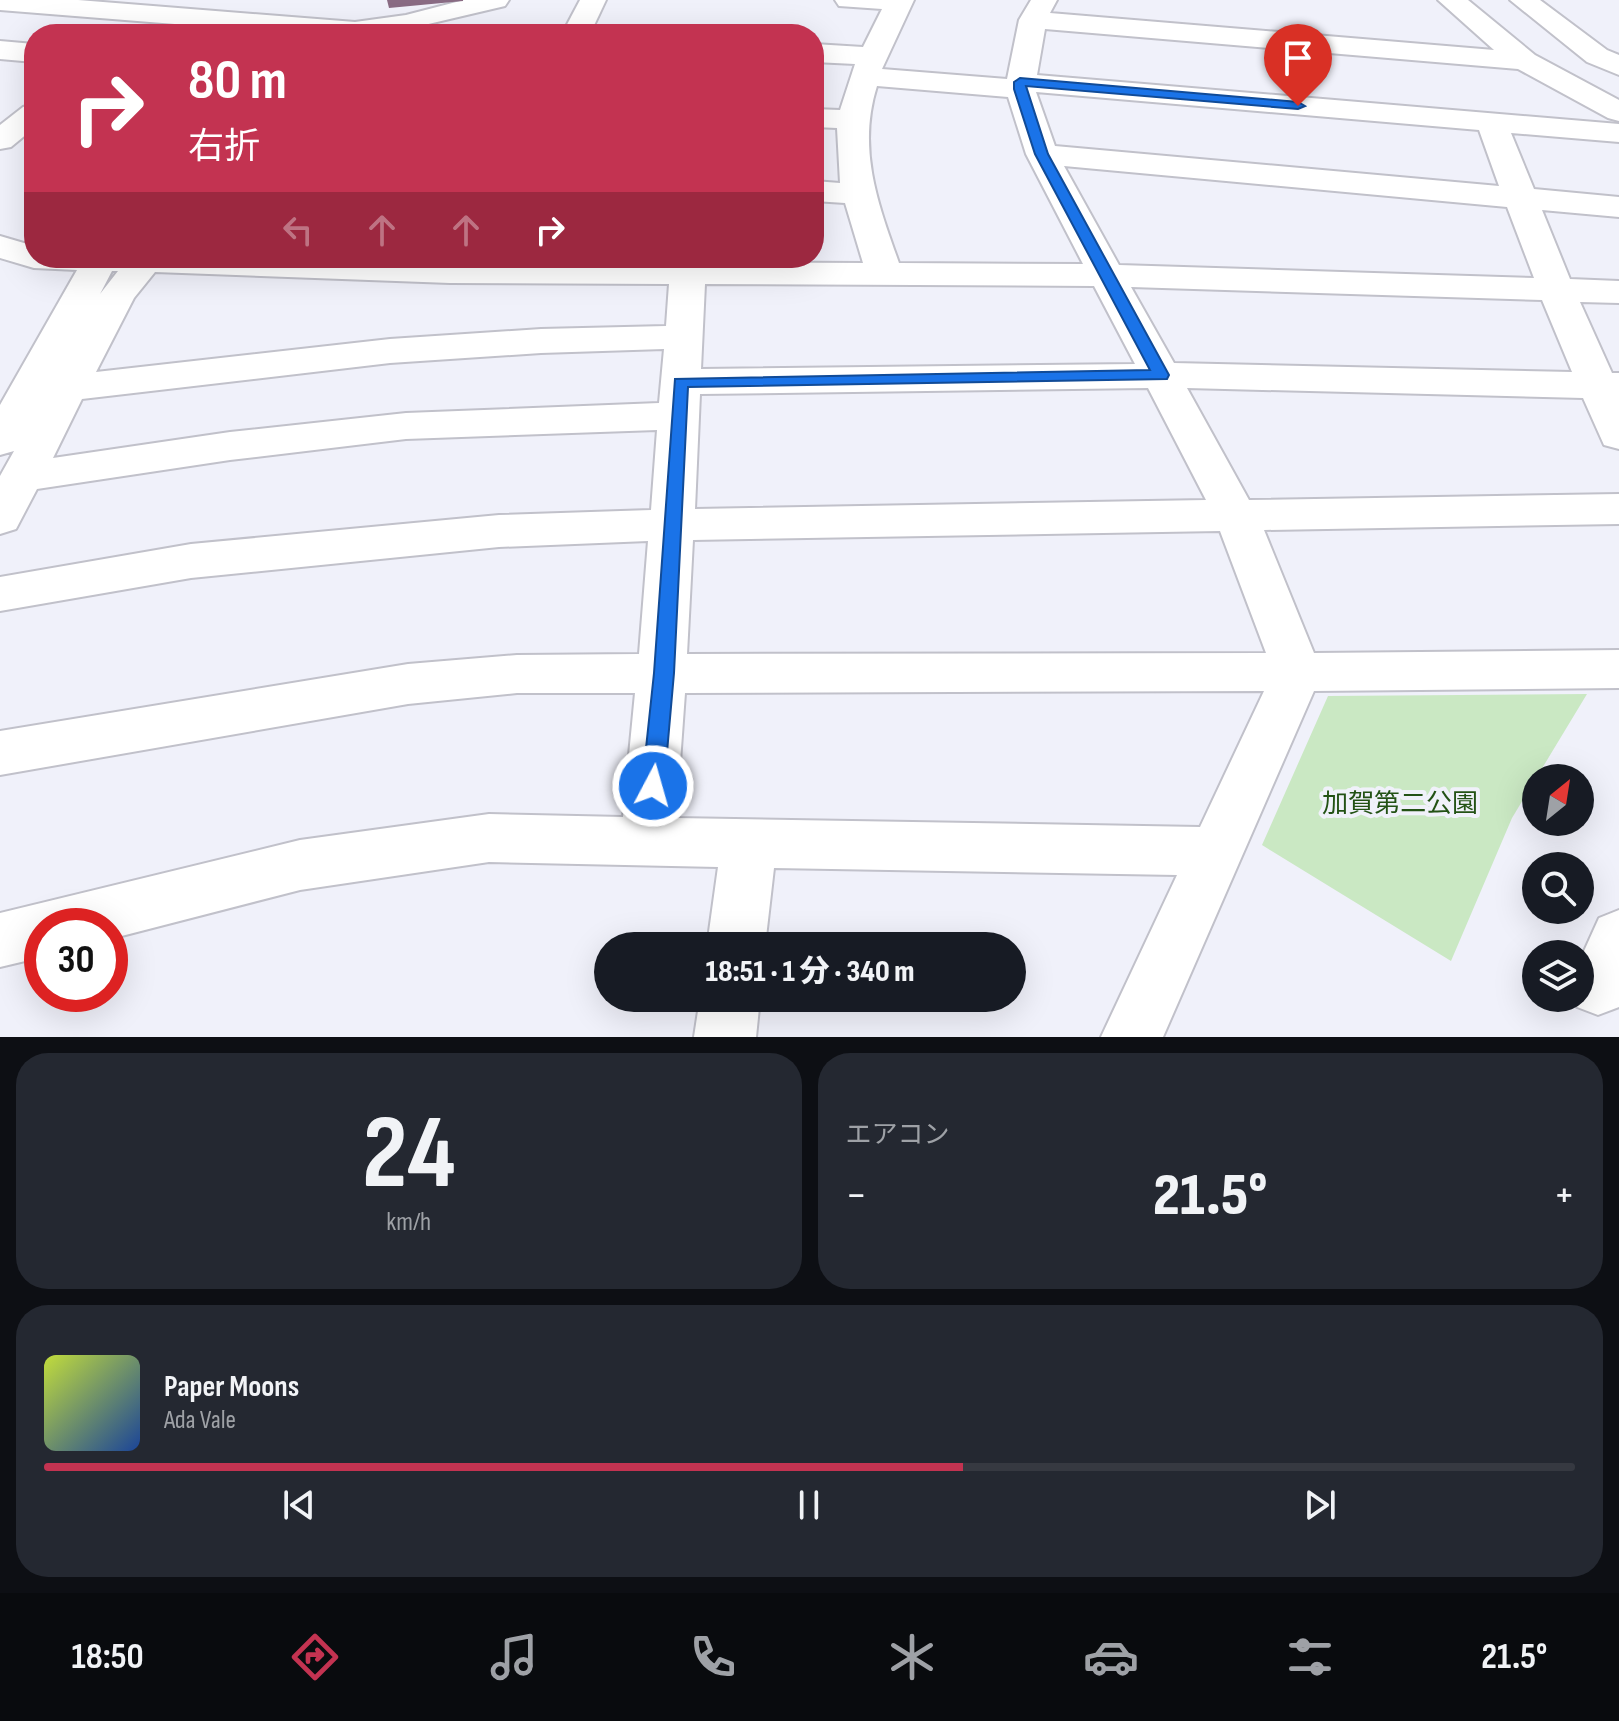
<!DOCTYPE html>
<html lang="ja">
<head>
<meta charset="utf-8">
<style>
	:root { --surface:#171b24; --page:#242831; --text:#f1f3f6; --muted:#9ea1a6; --line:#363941; --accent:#c33351 }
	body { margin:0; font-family:"Sofia Sans Condensed","Noto Sans JP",sans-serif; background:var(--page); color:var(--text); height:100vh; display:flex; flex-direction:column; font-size:30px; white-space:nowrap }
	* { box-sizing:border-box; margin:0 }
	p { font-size:26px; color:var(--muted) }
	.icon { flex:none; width:44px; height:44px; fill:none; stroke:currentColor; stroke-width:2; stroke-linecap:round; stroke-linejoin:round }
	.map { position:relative; height:1037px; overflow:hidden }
	.side { display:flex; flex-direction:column; gap:16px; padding:16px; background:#0d0f14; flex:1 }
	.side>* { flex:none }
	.hud { position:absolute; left:24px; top:24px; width:800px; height:244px; border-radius:32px; box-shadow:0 8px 32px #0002; background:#c33351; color:#fff; overflow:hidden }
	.needle { width:52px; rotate:30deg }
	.buttons { position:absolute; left:1522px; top:764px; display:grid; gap:16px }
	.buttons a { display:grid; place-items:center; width:72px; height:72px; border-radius:50%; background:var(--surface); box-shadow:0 8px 32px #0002; font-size:40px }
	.speed { position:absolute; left:24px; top:908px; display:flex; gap:16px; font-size:40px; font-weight:700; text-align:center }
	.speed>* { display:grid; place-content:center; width:104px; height:104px; border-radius:50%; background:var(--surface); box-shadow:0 8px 32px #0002; line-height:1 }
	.speed .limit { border:12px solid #d22; background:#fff; color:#111 }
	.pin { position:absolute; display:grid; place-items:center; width:68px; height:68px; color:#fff; margin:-82px -34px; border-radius:50% 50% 50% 0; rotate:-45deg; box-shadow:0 0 8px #0007 }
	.pin .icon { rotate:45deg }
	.me { position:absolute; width:88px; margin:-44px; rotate:6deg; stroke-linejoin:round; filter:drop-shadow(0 0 6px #0008) }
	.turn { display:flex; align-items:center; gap:28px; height:168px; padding:0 32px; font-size:36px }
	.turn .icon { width:104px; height:104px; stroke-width:2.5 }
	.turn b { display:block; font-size:56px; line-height:68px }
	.lanes { display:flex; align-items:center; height:76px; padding:0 32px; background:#0003; justify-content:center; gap:40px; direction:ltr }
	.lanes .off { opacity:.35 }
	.big { font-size:60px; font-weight:800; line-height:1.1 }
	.side .tile { flex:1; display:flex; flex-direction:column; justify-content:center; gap:12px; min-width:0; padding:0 28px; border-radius:32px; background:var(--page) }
	.side .dial { align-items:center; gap:0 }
	.dial b { font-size:104px; line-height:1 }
	.song { display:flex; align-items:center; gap:24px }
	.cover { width:96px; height:96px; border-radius:12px; background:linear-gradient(135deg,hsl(70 70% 55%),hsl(220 70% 35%)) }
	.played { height:8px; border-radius:4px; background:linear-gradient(90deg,var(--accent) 60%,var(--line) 60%) }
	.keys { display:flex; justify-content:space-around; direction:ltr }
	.heat { display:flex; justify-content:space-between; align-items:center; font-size:44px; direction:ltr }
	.side .tiles { flex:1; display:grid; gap:16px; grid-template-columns:1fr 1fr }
	.tile:last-child { grid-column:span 2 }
	.trip { position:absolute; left:594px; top:932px; width:432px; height:80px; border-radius:40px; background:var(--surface); box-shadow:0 8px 32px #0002; font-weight:800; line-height:80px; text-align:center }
	.tab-bar { display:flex; height:128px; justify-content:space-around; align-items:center; background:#090b0e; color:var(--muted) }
	.tab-bar .icon { width:56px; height:56px }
	.tab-bar .on { color:var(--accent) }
	.tab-bar b { font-size:36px; color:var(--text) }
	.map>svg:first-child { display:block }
	.green { fill:#cae8c3 }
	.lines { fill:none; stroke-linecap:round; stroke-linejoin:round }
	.minor-casing { stroke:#c1c1ca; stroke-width:4 }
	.minor { fill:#fff; fill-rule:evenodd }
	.shaded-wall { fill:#896b83 }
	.route { fill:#1a73e8; stroke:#114b97; stroke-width:2 }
	.labels { text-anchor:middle; stroke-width:8; stroke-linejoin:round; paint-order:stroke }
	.near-park-label { font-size:26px; fill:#235215; stroke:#f0f1fa }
</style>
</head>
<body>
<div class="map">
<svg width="1619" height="1037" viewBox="0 0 1619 1037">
	<rect width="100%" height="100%" fill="#f0f1fa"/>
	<polygon class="green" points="1587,694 1512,818 1451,961 1262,845 1328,696"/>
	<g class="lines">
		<defs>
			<g id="minor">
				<polygon points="0,0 78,0 355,22 406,15 464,0 509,0 505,6 386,34 300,34 0,10"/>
				<polygon points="580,0 606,0 590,34 562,34"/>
				<path d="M835,0H914L882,69L1007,79L1019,20L1031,0H1057L1050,13L1494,50L1438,0H1468L1535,55L1619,100V121L1608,118L1518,69L1045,29L1037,75L1619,124V142L1511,133L1534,189L1619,197V217L1542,210L1570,279L1619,281V303L1580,302L1612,373H1619V449L1604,445L1583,398L1187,388L1249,500L1619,494V524L1264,530L1314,653L1619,650V688L1314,691L1163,1037H1101L1177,875L774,868L765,946H707L718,867L489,862L300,890L110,939V926H42V957L0,967V913L300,840L489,814L623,817L635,693H517L408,704L0,775V731L408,664L517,655L639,654L648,541L499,547L191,578L0,611V577L191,544L499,515L651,510L657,430L406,439L230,460L37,489L16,529L0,534V476L14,451L0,455V405L77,270L34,268L0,258V236L34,246V258L863,263L845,203L814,201V181L840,183L837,128L814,127V109L840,110L855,64L814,62V44L863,47L882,9L839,6ZM877,86L1008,97L1026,154L1083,264L899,263C878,204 857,149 877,86ZM1036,92L1479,130L1499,186L1055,146ZM1064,166L1507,207L1534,278L1119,265ZM112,271H118L100,294ZM155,272L450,283L669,284L666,326L541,329L390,339L96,372L134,298ZM705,284L1094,286L1135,364L701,369ZM1131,287L1542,300L1572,372L1174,363ZM664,349L659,403L406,413L230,432L53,458L82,399L390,363L541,353ZM1148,388L1206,500L695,509L700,394ZM1220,531L1266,653L687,654L693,540ZM1264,691L1200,827L676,818L685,693Z"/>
				<polygon points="1510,0 1540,0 1607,50 1619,55 1619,75 1587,62"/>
				<polygon points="0,41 34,44 34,62 0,59"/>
				<polygon points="34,104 34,128 11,147 0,149 0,125 23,107"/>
				<polygon points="1619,910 1619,1007 1598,1015 1577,1007 1573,998 1580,998 1580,960 1599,918"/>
				<polygon points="700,998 760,998 756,1037 694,1037"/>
			</g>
		</defs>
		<use href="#minor" class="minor-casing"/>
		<use href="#minor" class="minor"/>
	</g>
	<polygon class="shaded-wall" points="387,0 463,0 463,1 389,8"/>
	<polygon class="route" points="1020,78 1298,102 1305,106 1298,109 1026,86 1048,154 1169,375 1167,379 688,387 674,673 664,786 661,792 653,795 645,792 642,786 654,673 675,379 1150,370 1035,154 1014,89 1014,82"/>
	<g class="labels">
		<g class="near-park-label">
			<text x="1400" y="812">加賀第二公園</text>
		</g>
	</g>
</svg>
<div class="buttons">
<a><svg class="needle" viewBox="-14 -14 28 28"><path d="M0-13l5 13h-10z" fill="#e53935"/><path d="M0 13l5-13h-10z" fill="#9ea1a6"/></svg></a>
<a><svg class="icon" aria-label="search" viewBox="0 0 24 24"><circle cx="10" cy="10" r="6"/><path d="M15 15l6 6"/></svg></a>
<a><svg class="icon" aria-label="layers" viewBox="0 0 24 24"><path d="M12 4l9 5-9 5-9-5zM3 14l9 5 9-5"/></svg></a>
</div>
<div class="speed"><div class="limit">30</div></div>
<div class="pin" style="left:1298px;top:106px;background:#d93025"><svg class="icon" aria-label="arrive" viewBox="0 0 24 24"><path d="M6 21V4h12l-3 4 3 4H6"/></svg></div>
<svg class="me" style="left:653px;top:786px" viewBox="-20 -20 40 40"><circle r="17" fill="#1a73e8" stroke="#fff" stroke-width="3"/><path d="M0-11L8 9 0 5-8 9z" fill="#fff"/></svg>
<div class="trip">18:51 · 1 分 · 340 m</div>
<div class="hud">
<div class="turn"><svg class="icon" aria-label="right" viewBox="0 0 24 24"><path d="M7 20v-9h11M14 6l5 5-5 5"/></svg><div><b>80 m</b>右折</div></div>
<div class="lanes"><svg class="icon off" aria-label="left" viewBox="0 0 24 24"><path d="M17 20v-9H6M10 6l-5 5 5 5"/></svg><svg class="icon off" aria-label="ahead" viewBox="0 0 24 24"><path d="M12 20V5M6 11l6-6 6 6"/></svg><svg class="icon off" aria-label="ahead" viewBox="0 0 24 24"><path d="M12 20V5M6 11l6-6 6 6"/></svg><svg class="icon" aria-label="right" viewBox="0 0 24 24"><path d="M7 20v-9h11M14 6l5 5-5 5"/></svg></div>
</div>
</div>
<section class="side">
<div class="tiles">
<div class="tile dial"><b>24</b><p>km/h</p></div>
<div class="tile"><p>エアコン</p>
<div class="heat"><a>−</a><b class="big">21.5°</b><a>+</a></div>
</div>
<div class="tile">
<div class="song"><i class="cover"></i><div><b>Paper Moons</b><p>Ada Vale</p></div></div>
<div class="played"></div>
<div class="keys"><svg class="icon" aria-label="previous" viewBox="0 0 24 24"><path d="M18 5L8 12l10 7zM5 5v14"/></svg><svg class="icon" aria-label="pause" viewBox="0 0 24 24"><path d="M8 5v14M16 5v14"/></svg><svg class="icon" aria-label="next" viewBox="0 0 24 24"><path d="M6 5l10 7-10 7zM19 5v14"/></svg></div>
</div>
</div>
</section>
<nav class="tab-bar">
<b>18:50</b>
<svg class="icon on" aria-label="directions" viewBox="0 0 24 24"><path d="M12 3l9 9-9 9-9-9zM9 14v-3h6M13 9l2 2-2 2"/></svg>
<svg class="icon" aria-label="music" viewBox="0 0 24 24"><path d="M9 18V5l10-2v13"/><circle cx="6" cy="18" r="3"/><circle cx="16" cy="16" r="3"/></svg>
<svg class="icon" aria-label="phone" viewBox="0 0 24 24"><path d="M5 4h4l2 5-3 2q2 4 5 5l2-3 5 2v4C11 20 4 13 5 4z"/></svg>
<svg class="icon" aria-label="climate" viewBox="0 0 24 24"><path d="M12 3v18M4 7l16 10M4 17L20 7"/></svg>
<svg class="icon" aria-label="car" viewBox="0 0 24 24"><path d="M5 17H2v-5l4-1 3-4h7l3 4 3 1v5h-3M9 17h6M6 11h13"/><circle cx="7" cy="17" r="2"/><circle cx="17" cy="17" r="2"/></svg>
<svg class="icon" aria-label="filters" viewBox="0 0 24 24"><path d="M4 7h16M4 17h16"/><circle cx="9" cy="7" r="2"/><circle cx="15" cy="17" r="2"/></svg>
<b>21.5°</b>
</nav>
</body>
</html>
